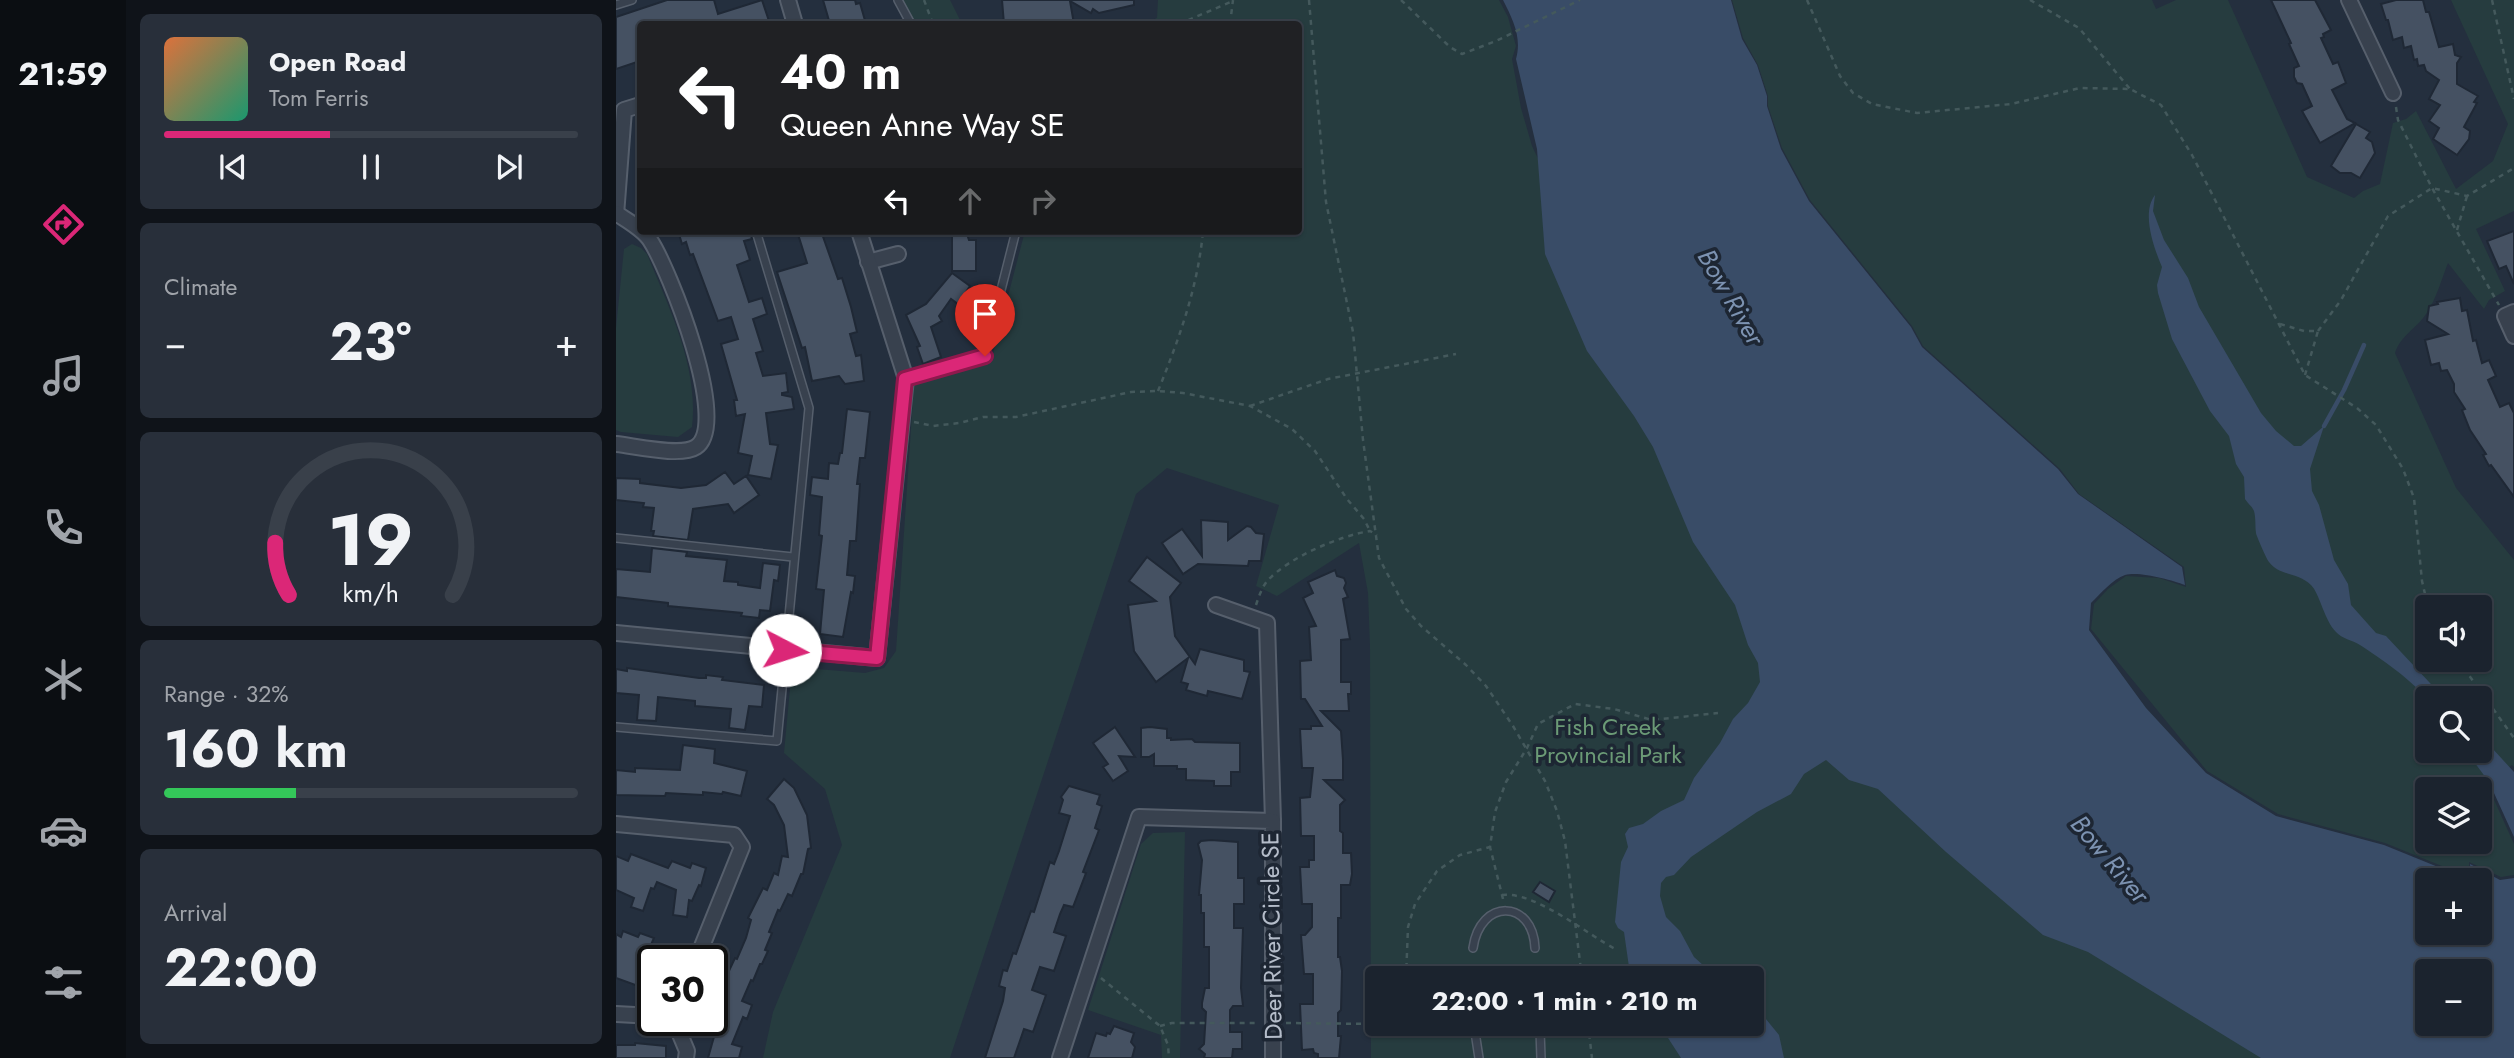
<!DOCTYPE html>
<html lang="en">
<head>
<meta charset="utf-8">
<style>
	:root { --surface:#1b232e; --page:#282f3a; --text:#f1f3f6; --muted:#a0a4aa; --line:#39404a; --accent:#db2777 }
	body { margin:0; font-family:Jost,sans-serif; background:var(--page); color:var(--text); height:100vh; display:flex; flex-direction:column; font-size:26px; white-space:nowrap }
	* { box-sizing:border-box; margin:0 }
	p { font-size:23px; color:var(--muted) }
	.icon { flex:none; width:38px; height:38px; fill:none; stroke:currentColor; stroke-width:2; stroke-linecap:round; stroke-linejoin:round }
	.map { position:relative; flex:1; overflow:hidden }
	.details { display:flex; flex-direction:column; gap:14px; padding:14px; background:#0f1319; width:490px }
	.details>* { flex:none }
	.hud { position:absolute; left:21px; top:21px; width:665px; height:214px; border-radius:7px; box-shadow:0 2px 5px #0004,0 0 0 2px var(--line); background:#202124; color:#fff; overflow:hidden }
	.controls { position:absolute; left:1799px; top:595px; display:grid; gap:14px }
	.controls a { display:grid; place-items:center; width:77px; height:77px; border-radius:7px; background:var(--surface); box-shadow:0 2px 5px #0004,0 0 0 2px var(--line); font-size:35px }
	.speed { position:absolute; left:21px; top:945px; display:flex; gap:14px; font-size:35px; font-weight:700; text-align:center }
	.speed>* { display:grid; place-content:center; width:91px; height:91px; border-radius:50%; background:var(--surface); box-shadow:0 2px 5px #0004,0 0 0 2px var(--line); line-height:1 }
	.speed .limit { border:4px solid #111; border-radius:10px; background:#fff; color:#111 }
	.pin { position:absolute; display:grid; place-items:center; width:60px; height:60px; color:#fff; margin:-72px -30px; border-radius:50% 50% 50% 0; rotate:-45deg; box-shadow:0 0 7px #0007 }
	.pin .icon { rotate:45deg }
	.me { position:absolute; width:77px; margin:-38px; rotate:95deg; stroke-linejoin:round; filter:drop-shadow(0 0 5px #0008) }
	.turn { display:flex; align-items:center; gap:24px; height:147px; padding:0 28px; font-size:32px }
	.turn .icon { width:91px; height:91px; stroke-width:2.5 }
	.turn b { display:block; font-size:49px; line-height:60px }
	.lanes { display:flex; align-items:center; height:66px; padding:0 28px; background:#0003; justify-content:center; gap:35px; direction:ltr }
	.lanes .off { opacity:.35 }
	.big { font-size:52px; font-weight:700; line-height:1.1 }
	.details .widget { flex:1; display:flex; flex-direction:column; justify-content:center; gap:10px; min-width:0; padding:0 24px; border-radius:10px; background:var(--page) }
	.details .dial { align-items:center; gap:0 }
	.dial svg { height:182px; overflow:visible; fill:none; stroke:var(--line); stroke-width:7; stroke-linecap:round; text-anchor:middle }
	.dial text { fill:var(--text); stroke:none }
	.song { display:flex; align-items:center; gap:21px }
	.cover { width:84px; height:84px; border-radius:10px; background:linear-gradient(135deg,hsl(20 70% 55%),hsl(160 70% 35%)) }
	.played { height:7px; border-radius:4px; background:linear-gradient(90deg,var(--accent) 40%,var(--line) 40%) }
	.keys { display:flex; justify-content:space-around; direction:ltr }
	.heat { display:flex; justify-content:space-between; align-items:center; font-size:38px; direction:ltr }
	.charge { height:10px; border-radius:5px; background:linear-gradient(90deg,#34c759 32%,var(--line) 0) }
	.trip { position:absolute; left:749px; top:966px; width:399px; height:70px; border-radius:7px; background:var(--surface); box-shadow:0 2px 5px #0004,0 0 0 2px var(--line); font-weight:700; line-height:70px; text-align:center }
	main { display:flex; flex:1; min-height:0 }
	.tabs { display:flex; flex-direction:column; width:126px; justify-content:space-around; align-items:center; background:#0b0e12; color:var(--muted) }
	.tabs .icon { width:49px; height:49px }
	.tabs .current { color:var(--accent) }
	.tabs b { font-size:32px; color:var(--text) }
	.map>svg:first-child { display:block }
	.green { fill:#263c3f; fill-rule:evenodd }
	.water { fill:#394c67; fill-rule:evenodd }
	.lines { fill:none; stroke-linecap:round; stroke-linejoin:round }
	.stream { stroke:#394c67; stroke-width:4.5 }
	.building { fill:#455162; stroke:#1f2835; stroke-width:2 }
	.lane-casing { stroke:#565f6c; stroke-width:10 }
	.street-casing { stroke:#565f6c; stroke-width:18 }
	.path { stroke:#44595c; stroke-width:2.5; stroke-dasharray:5 5; stroke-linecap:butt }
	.lane { stroke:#38414e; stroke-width:7 }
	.street { stroke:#38414e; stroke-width:14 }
	.route-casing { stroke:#8e194d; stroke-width:18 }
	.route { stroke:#db2777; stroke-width:12 }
	.labels { text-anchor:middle; stroke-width:7; stroke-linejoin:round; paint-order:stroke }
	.park-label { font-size:24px; fill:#6b9a76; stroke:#1d2633 }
	.street-label { font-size:24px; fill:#b4bcc9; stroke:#1d2633 }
	.water-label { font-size:26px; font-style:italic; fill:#7c92b1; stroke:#1d2633 }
</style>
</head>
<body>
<main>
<nav class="tabs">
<b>21:59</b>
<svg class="icon current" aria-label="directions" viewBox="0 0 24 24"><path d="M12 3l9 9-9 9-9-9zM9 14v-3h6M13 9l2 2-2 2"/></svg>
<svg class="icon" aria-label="music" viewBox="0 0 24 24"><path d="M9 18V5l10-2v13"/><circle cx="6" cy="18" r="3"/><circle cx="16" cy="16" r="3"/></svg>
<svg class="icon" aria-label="phone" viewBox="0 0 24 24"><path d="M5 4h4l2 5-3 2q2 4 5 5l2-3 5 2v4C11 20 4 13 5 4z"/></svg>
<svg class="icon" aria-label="climate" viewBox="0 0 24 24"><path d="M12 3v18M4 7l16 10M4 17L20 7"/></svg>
<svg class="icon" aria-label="car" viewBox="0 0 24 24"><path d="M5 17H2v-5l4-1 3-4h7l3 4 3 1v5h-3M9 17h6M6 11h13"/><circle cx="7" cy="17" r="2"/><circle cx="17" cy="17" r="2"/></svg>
<svg class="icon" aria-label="filters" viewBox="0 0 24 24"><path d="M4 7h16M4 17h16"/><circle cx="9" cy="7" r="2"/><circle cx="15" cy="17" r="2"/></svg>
</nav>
<section class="details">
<div class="widget">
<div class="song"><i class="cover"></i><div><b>Open Road</b><p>Tom Ferris</p></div></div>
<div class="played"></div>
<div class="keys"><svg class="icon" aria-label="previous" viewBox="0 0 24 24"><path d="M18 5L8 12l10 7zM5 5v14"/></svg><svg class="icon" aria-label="pause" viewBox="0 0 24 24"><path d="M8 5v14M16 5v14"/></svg><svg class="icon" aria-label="next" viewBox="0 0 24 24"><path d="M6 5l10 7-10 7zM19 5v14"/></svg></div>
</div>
<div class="widget"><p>Climate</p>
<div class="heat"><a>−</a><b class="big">23°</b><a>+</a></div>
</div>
<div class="widget dial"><svg viewBox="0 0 100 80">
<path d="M14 69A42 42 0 1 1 86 69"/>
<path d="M14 69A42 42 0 0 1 8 46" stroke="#db2777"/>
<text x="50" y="56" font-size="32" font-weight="700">19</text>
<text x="50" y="72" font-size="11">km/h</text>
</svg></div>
<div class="widget"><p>Range · 32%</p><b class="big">160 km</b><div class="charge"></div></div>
<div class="widget"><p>Arrival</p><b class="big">22:00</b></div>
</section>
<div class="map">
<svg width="1898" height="1058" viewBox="0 0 1898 1058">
	<rect width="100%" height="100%" fill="#242f3e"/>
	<g class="green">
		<polygon points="282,0 334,0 346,24 295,24"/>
		<path d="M542,0H883L892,17L900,46L896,59L905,108L916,146L937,190L1808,1058H755L754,647L752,593L743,543L661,596L640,586L663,505L551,468L520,494L334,1058H147L157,1012L226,845L209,789L168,753L176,667L249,673L268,668L280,651L298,384L375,361L409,231H682V24H528L541,18ZM761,978H1136V1024H761Z"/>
		<path d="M1116,0H1536L1540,9L1560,0H1612L1691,177L1738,198L1747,191L1764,184L1777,123L1790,119L1800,111L1840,189L1877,161L1892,124L1835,0H1898V211L1860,229L1889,291L1873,300L1868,309L1832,263C1825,280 1821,298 1810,314C1800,329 1785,335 1779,353L1840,488L1898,560V767L1896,765L1871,784L1898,844V875L1885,877L1853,862V877L1769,843L1662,814L1591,771L1475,629L1478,604L1492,589L1510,576L1543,578L1570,587L1568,567L1463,494L1444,469L1307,346L1296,326L1194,200L1166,148L1152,106V96L1142,65L1127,38ZM1811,607H1864V660H1811ZM1811,698H1864V751H1811ZM1811,789H1864V842H1811Z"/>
		<path d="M16,244L25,248L31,254C53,308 83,367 76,427L62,437L5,432L0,430V328L8,249Z"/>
		<polygon points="569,832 564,1058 546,1058 545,1035 472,1010 525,844 537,833"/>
	</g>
	<g class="water">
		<path d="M887,0H1115L1126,39L1141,65L1151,96V106L1165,149L1193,201L1295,327L1306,347L1442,469L1462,494L1566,567L1569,585C1555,580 1524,571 1509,575C1497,579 1484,594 1475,603L1473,630L1530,708L1590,773L1660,816L1768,845L1854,880H1811V933H1864V880H1856L1854,864L1884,880L1898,878V1058H1645L1472,952L1427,935L1330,852L1262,789L1233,780L1210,760L1188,774L1175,794L1141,812L1075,857L1058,875L1050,877L1045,883L1044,896L1050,917L1064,931L1078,957L1097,974L1108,978H1010L1013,967L1008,932L1002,928L999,922L1005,862L1012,847L1009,834L1013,828L1027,824L1045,811L1068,800L1078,778L1104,743L1117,719L1132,703L1144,682L1142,663L1132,645L1119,605L1077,542L1037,447L1018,416L971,351L929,254L921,149L900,59C906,37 897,20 887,0ZM1811,971H1864V1024H1811Z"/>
		<path d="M1539,195L1537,211L1548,240L1572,278L1583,307L1645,413L1660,431L1678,446H1685L1708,426L1694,469L1696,491L1703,505L1718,560L1732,584L1735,605L1760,633L1770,636L1828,698L1811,699C1796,680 1764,658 1744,645C1736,640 1726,639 1720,632C1708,620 1704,594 1695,585C1682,572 1663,576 1653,562C1651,560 1640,535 1640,533C1639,526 1640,518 1638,511C1636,506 1632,504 1629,499L1628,477L1620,464L1613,436L1594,411L1556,339L1542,293L1541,285L1546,267C1538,248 1525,213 1539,195Z"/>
		<polygon points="1864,735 1898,772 1898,837 1873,782 1850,751 1864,751"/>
		<polygon points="1136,1002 1163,1035 1168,1058 1065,1058 1043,1024 1136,1024"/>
	</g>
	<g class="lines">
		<polyline class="stream" points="1708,426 1728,390 1748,345"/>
	</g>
	<g class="building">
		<polygon points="51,0 98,0 102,14 146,0 154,24 47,24 46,21 24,24 24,61 0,69 0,17"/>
		<polygon points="207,0 239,0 240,4 244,3 250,24 214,24"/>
		<polygon points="386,0 518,0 518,5 483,13 477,9 475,13 454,1 458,24 388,24"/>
		<polygon points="1655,0 1699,0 1715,30 1707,34 1708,37 1705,38 1717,64 1722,62 1730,83 1716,90 1731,119 1739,123 1704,143 1686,111 1696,106 1686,84 1681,83 1678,77 1678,68 1683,66 1673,44 1675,43"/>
		<polygon points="1780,0 1807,0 1810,12 1813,12 1823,47 1837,44 1839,55 1845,57 1841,63 1841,84 1862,96 1858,102 1861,103 1848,127 1854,131 1853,139 1841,155 1817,139 1823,128 1813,121 1824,105 1813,99 1823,80 1810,71 1808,65 1802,66 1801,59 1798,60 1795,46 1788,48 1786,37 1777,40 1772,20 1770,20 1765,4"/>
		<polygon points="1740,124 1754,132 1750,138 1756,142 1759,153 1744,178 1735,173 1724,173 1715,166"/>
		<polygon points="62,231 134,231 136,239 128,241 134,260 121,265 133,302 146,298 151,314 137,319 147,351 140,353 147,376 170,373 172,392 166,393 166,395 176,397 178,409 150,413 154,444 162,445 155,479 132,475 136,456 122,453 129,414 120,416 118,400 121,400 105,344 122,339 115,317 102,321 77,254 74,255 70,242 66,244"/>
		<polygon points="181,231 205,231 222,279 226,278 235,307 241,332 234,334 240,356 245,355 248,381 229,384 223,376 196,381 189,347 186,348 161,272 191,263"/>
		<polygon points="336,231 350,231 353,240 360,240 360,271 336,271"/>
		<polygon points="1898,231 1898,284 1890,266 1883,269 1871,241"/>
		<polygon points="336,273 354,286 342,304 335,299 323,316 326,321 315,327 325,357 307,364 301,347 304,346 290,315 310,304"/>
		<polygon points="1844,298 1846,311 1851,310 1857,341 1860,340 1866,363 1873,360 1880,376 1872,380 1884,407 1893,403 1898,413 1898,497 1875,465 1873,466 1867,455 1870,454 1854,430 1846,410 1849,409 1838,392 1838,384 1831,370 1825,371 1823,363 1815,365 1809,340 1832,334 1811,321 1813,306 1822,304 1821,302"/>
		<polygon points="231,409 254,412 249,458 244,458 241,484 244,484 240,541 234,541 231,575 239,576 237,593 235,592 227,637 204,634 208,590 200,589 206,536 203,535 206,497 194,495 196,477 212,479 213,463 222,464 224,453 226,453"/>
		<polygon points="109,472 118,484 130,476 143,495 118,513 112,504 77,509 72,540 37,536 38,531 35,531 38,508 27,507 28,503 0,500 0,478 24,479 24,483 65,488 90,485"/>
		<polygon points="585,520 612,522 612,540 631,526 635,527 640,533 648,534 645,561 633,561 632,566 582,564 567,574 546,543 566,529 586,556"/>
		<polygon points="36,548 71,552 70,556 111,560 108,581 122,582 122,585 144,588 147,563 164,565 162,581 158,580 154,611 144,610 143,618 125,616 126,613 52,606 52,603 0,597 0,569 34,572"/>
		<polygon points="531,557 565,583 554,597 559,636 579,664 584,649 628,660 628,671 634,672 626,699 592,691 591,696 570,690 572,684 565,682 572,658 540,682 518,651 512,605 540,601 513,581"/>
		<polygon points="719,570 721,576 728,578 730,583 728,588 732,597 727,599 734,639 725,640 725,682 735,682 735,694 732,694 733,711 705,711 725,731 727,760 727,780 708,780 729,800 724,805 724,831 727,833 727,853 735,853 736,874 734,885 725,885 725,918 722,918 722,957 724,957 726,971 725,1010 722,1013 722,1036 725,1036 723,1058 702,1058 702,1054 698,1053 697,1049 686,1050 684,1004 697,1004 697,974 688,974 685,935 689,935 696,927 696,904 686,904 684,867 693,867 693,860 698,860 698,836 685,836 684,798 694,797 697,768 686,768 684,729 695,729 695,726 706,726 689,699 685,699 684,661 695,660 693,627 700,626 687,598 697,593 692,582"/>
		<polygon points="11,668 83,678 90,678 90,675 107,677 106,680 148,685 146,707 133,706 129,730 113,728 115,709 79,706 79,701 42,697 40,721 21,720 23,695 0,693 0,669 11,671"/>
		<polygon points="499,727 519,757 503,756 512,771 497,781 487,767 492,764 477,743"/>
		<polygon points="534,727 551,729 551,738 555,738 555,740 576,739 579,742 624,743 624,772 615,772 615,786 598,786 598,781 570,780 570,769 561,769 561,766 538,766 538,754 533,757 525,757 525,728"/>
		<polygon points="67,745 99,749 98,763 131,771 125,796 107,792 106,794 87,792 87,795 50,793 49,796 0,795 0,770 19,772 19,768 64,770"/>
		<polygon points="168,779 178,788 191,815 195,848 192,849 187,874 185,874 176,896 172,894 164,911 162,910 153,932 156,933 149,950 152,951 146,964 144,964 137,981 135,980 126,1001 136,1005 131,1019 127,1017 116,1044 126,1047 123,1058 92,1058 101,1026 97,1025 103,1008 99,1006 111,975 119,958 121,959 130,938 135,920 132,918 147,888 151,890 158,873 162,875 166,856 172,857 168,825 158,805 151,799"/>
		<polygon points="453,786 484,795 481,804 486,806 479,828 483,830 467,872 470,873 457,907 448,905 444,914 438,932 450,936 438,971 424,967 416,990 430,995 417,1032 408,1029 398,1058 369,1058 387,1001 389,988 383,986 387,970 391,971 397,953 400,954 415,911 418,912 434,862 438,864 443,851 454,816 443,813 447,800 445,797"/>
		<polygon points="595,840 622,842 622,878 628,878 628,904 618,904 618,928 627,928 625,988 627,1006 617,1006 614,1010 614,1032 626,1032 626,1049 617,1049 616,1058 588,1058 589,1054 583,1049 588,1044 590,1012 586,1008 586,1003 589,988 593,988 593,947 588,947 588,913 585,913 585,895 583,895 586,860 582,844 585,841"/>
		<polygon points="15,854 52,868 56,861 74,868 76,863 90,868 85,886 83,885 76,901 73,900 71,917 57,915 60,890 41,882 38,889 35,888 27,911 15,907 18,898 0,890 0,856 12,861"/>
		<polygon points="924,882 939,891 933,902 917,892"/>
		<polygon points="7,931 22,937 24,933 38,938 34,947 68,961 37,961 37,987 24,981 22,986 0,978 0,934 5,937"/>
		<polygon points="498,1026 518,1033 515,1042 519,1047 516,1058 472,1058 480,1033 490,1036 491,1033 494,1034"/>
		<polygon points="19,1043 50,1046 50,1058 0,1058 0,1045 19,1045"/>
	</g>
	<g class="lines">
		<defs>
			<g id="lane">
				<polyline points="282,0 295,24"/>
				<polyline points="0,5 16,0"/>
				<polyline points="290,379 368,357 400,231"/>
				<polyline points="0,538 177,557"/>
				<polyline points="0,727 161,741 193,408 140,231"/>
				<path d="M857,948C864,898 917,899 919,948"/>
				<polyline points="924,1030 925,1058"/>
				<polyline points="859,1032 863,1058"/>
			</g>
			<g id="street">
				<polyline points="172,0 179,24"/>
				<polyline points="1733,0 1777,93"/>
				<polyline points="0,215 8,110 24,105"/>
				<polyline points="252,262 282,254"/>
				<polyline points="1898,312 1889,316 1898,336"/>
				<path d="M0,444C19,446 65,457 80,447C115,424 53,269 34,240C27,229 10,220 0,213"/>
				<polyline points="600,605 651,623 657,821"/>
				<polyline points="0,633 261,658 290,379 243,231"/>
				<polyline points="0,824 118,835 126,847 80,961"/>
				<polyline points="0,1014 37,1016"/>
				<polyline points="58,1020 71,1051 70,1058"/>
				<polyline points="444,1058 523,817 657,821 657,1058"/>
			</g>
		</defs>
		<use href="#lane" class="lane-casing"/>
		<use href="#street" class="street-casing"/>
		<g class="path">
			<polyline points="308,0 317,24"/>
			<polyline points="693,0 710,202 737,332 747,440 763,558 790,609 805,626 850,665 870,686 897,726 929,781 941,811 949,841 966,978"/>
			<polyline points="785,0 834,47 846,54 880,41 964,0"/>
			<polyline points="1191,0 1224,76 1237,93 1256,104 1301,113 1395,104 1464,88 1514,89 1545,105 1576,155 1689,375 1741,408 1760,425 1787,469 1798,498 1806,581 1812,607"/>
			<polyline points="1414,0 1463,28 1514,89"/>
			<polyline points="1876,0 1898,99"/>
			<polyline points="563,24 617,1"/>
			<polyline points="614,24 617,0"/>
			<polyline points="1780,107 1782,120 1816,188 1883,305"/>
			<polyline points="1841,230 1851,196"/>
			<polyline points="1664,324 1688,331 1702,331 1689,375"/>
			<polyline points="1702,331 1725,300 1772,216 1816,188 1851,196 1898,168"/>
			<path d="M542,391C563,339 582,287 587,231"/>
			<polyline points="634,406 712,379 840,354"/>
			<polyline points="298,422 317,426 343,423 367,417 400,417 515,392 542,391 567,393 634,406 676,429 699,451 731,499 748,519 754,531"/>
			<path d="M640,605C643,596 646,587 652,580C674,557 723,536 754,531L761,535"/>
			<polyline points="1842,660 1898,738"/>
			<path d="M886,895C919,891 972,935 1001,950"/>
			<polyline points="887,899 874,847 879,812 890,782 911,748 922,724 959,704 998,709 1036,720 1102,713"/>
			<polyline points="485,978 544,1026 552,1045 553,1058"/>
			<polyline points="790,978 792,927 799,904 821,871 844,855 874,847"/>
			<polyline points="670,1023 761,1024"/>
			<polyline points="972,1024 976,1058"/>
			<polyline points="544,1026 556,1023 642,1023"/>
		</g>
		<use href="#lane" class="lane"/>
		<use href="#street" class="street"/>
	</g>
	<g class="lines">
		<defs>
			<polyline id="route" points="169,650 261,658 289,379 369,356"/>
		</defs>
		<use href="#route" class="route-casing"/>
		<use href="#route" class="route"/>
	</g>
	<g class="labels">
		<g class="park-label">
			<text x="992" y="735">Fish Creek<tspan x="992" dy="28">Provincial Park</tspan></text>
		</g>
		<g class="street-label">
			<text transform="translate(656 936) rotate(-91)" y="8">Deer River Circle SE</text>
		</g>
		<g class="water-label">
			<text transform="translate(1115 297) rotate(60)" y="9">Bow River</text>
			<text transform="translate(1494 859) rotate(50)" y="9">Bow River</text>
		</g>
	</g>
</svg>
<div class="controls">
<a><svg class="icon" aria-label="sound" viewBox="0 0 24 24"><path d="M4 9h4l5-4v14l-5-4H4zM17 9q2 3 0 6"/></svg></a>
<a><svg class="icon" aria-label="search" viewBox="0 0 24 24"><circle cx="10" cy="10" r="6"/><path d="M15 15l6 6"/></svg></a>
<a><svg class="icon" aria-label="layers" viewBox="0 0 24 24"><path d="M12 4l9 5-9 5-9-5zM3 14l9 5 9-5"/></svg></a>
<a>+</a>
<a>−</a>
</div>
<div class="speed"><div class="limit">30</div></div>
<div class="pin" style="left:369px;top:356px;background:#d93025"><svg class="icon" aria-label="arrive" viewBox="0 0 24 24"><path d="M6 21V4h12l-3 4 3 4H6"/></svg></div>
<svg class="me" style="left:169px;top:650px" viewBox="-20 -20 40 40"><circle r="19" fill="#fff"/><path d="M0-13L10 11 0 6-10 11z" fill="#db2777"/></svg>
<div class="trip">22:00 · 1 min · 210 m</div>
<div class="hud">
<div class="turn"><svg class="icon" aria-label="left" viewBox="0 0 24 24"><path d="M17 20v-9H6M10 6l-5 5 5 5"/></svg><div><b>40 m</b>Queen Anne Way SE</div></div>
<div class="lanes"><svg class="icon" aria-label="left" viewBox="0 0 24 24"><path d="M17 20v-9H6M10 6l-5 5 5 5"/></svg><svg class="icon off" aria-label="ahead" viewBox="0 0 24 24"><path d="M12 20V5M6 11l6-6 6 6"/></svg><svg class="icon off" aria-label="right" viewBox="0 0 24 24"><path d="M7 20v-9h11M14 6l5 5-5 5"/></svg></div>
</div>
</div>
</main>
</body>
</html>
